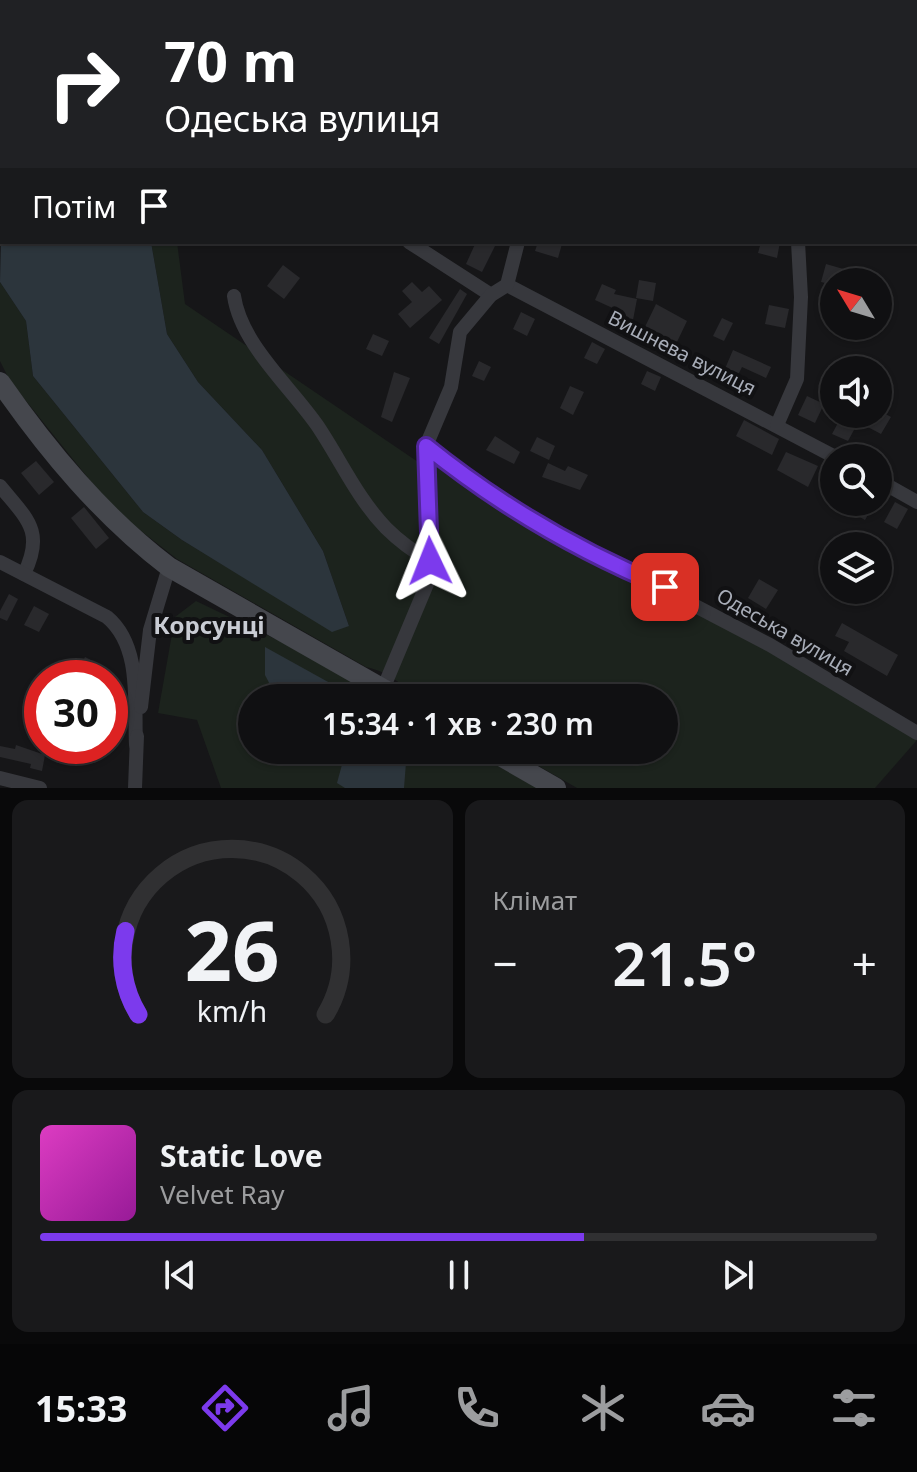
<!DOCTYPE html>
<html lang="uk">
<head>
<meta charset="utf-8">
<style>
	:root { --surface:#101012; --page:#19191b; --text:#f1f3f6; --muted:#9c9d9f; --line:#303032; --accent:#7c3aed }
	body { margin:0; font-family:"Noto Sans",sans-serif; background:var(--page); color:var(--text); height:100vh; display:flex; flex-direction:column; font-size:30px; white-space:nowrap }
	* { box-sizing:border-box; margin:0 }
	p { font-size:26px; color:var(--muted) }
	.icon { flex:none; width:44px; height:44px; fill:none; stroke:currentColor; stroke-width:2; stroke-linecap:round; stroke-linejoin:round }
	.map { position:relative; height:788px; overflow:hidden }
	.details { display:flex; flex-direction:column; gap:12px; padding:12px; background:#09090a; flex:1 }
	.details>* { flex:none }
	.guide { position:absolute; left:0px; top:0px; width:918px; height:244px; box-shadow:0 2px 6px #0004,0 0 0 2px var(--line); background:#202124; color:#fff; overflow:hidden }
	.needle { width:52px; rotate:308deg }
	.tools { position:absolute; left:820px; top:268px; display:grid; gap:16px }
	.tools a { display:grid; place-items:center; width:72px; height:72px; border-radius:50%; background:var(--surface); box-shadow:0 2px 6px #0004,0 0 0 2px var(--line); font-size:40px }
	.speed { position:absolute; left:24px; top:660px; display:flex; gap:16px; font-size:40px; font-weight:700; text-align:center }
	.speed>* { display:grid; place-content:center; width:104px; height:104px; border-radius:50%; background:var(--surface); box-shadow:0 2px 6px #0004,0 0 0 2px var(--line); line-height:1 }
	.speed .limit { border:12px solid #d22; background:#fff; color:#111 }
	.pin { position:absolute; display:grid; place-items:center; width:68px; height:68px; color:#fff; margin:-34px; border-radius:16px; box-shadow:0 4px 12px #0006 }
	.me { position:absolute; width:88px; margin:-44px; rotate:358deg; stroke-linejoin:round; filter:drop-shadow(0 0 6px #0008) }
	.turn { display:flex; align-items:center; gap:28px; height:168px; padding:0 32px; font-size:36px }
	.turn .icon { width:104px; height:104px; stroke-width:2.5 }
	.turn b { display:block; font-size:56px; line-height:68px }
	.then { display:flex; align-items:center; height:76px; padding:0 32px; background:#0003; gap:16px; font-size:30px }
	.big { font-size:60px; font-weight:600; line-height:1.1 }
	.details .widget { flex:1; display:flex; flex-direction:column; justify-content:center; gap:12px; min-width:0; padding:0 28px; border-radius:16px; background:var(--page) }
	.details .dial { align-items:center; gap:0 }
	.dial svg { height:208px; overflow:visible; fill:none; stroke:var(--line); stroke-width:7; stroke-linecap:round; text-anchor:middle }
	.dial text { fill:var(--text); stroke:none }
	.song { display:flex; align-items:center; gap:24px }
	.cover { width:96px; height:96px; border-radius:12px; background:linear-gradient(135deg,hsl(310 70% 55%),hsl(300 70% 35%)) }
	.played { height:8px; border-radius:4px; background:linear-gradient(90deg,var(--accent) 65%,var(--line) 65%) }
	.keys { display:flex; justify-content:space-around; direction:ltr }
	.heat { display:flex; justify-content:space-between; align-items:center; font-size:44px; direction:ltr }
	.details .tiles { flex:1; display:grid; gap:12px; grid-template-columns:1fr 1fr }
	.widget:last-child { grid-column:span 2 }
	.trip { position:absolute; left:238px; top:684px; width:440px; height:80px; border-radius:40px; background:var(--surface); box-shadow:0 2px 6px #0004,0 0 0 2px var(--line); font-weight:600; line-height:80px; text-align:center }
	.dock { display:flex; height:128px; justify-content:space-around; align-items:center; background:#060607; color:var(--muted) }
	.dock .icon { width:56px; height:56px }
	.dock .selected { color:var(--accent) }
	.dock b { font-size:36px; color:var(--text) }
	.map>svg:first-child { display:block }
	.green { fill:#1c231d }
	.water { fill:#2c353c }
	.building { fill:#29292c }
	.lines { fill:none; stroke-linecap:round; stroke-linejoin:round }
	.street { stroke:#37383d; stroke-width:14 }
	.secondary { stroke:#45474d; stroke-width:20 }
	.route-casing { stroke:#51269a; stroke-width:20 }
	.route { stroke:#7c3aed; stroke-width:14 }
	.labels { text-anchor:middle; stroke-width:8; stroke-linejoin:round; paint-order:stroke }
	.street-label { font-size:20px; fill:#a8adb8; stroke:#111113 }
	.quarter-label { font-size:24px; font-weight:bold; fill:#c9ccd4; stroke:#111113 }
</style>
</head>
<body>
<div class="map">
<svg width="917" height="788" viewBox="0 0 917 788">
	<rect width="100%" height="100%" fill="#161618"/>
	<g class="green">
		<polygon points="0,0 157,0 2,2 0,195"/>
		<path d="M151,242H177L185,304L424,466L439,457L500,500L917,733V740L875,788H577L511,750H664V698H421C397,684 395,674 366,667L177,559L113,509L10,381L0,361V282L26,321L33,376L143,512L182,540L303,613L349,626L323,551L262,450L198,382L167,334Z"/>
		<polygon points="196,601 317,659 382,698 252,698 252,750 470,750 537,788 221,788 197,720 158,713 175,617"/>
	</g>
	<g class="water">
		<polygon points="2,193 2,242 151,242 167,334 198,382 262,450 323,551 349,626 332,632 182,540 143,512 33,376 26,321 0,282"/>
		<polygon points="265,647 357,698 277,698 265,675"/>
		<polygon points="346,750 407,750 404,788 345,788 337,783"/>
	</g>
	<g class="building">
		<polygon points="476,242 497,242 482,272 466,264"/>
		<polygon points="538,242 562,244 558,258 535,251"/>
		<polygon points="761,242 780,242 777,258 758,253"/>
		<polygon points="826,264 847,270 844,282 834,282 834,285 821,282"/>
		<polygon points="283,265 300,278 284,299 267,286"/>
		<polygon points="639,280 656,283 653,301 636,298"/>
		<polygon points="412,282 422,292 429,286 442,300 410,328 398,314 412,302 402,291"/>
		<polygon points="602,284 616,290 614,294 637,299 633,320 616,317 617,310 595,300"/>
		<polygon points="460,289 467,294 439,344 429,338"/>
		<polygon points="656,304 687,321 676,344 644,329"/>
		<polygon points="769,305 789,309 785,328 765,324"/>
		<polygon points="521,312 535,319 527,336 513,329"/>
		<polygon points="722,318 733,323 724,341 713,336"/>
		<polygon points="373,334 389,341 382,356 366,349"/>
		<polygon points="592,342 605,349 597,364 584,358"/>
		<polygon points="733,350 771,367 766,378 742,367 737,377 724,371"/>
		<polygon points="479,361 491,367 484,381 472,376"/>
		<polygon points="647,371 661,377 655,391 641,384"/>
		<polygon points="394,372 410,378 392,422 381,417"/>
		<polygon points="570,386 584,392 573,415 560,408"/>
		<polygon points="807,396 824,404 815,423 798,415"/>
		<polygon points="878,410 891,417 881,434 864,425 870,414 878,414"/>
		<polygon points="744,420 779,439 772,455 736,436"/>
		<polygon points="839,421 855,428 848,441 832,434"/>
		<polygon points="495,436 520,452 514,464 486,450"/>
		<polygon points="537,437 555,446 549,460 530,451"/>
		<polygon points="786,452 818,466 808,487 777,470"/>
		<polygon points="36,461 54,482 39,495 21,473"/>
		<polygon points="548,463 565,471 568,466 588,475 580,490 542,477"/>
		<polygon points="852,502 875,502 865,520 848,510"/>
		<polygon points="895,502 908,509 897,529 884,522"/>
		<polygon points="84,507 109,538 96,549 71,518"/>
		<polygon points="759,579 778,590 766,609 748,598"/>
		<polygon points="9,594 18,599 7,621 0,618 0,611"/>
		<polygon points="34,606 49,614 39,632 24,625"/>
		<polygon points="842,623 898,655 887,676 844,651 849,642 835,636"/>
		<polygon points="85,657 105,667 100,678 79,669"/>
		<polygon points="16,745 45,755 42,771 30,768 31,764 0,757 0,746 15,749"/>
	</g>
	<g class="lines">
		<g class="street">
			<polyline points="476,0 477,2"/>
			<polyline points="743,0 744,2"/>
			<polyline points="869,0 870,2"/>
			<polyline points="224,2 224,0"/>
			<polyline points="916,120 917,122"/>
			<polyline points="409,242 491,295"/>
			<polyline points="507,285 837,458"/>
			<path d="M234,296C241,344 290,386 317,425C340,459 357,498 386,528C399,541 414,552 430,561"/>
			<polyline points="777,425 797,379 801,297 798,242"/>
			<polyline points="426,446 500,500 556,533 770,645 917,733"/>
			<polyline points="878,480 917,502"/>
			<path d="M0,486C27,519 45,531 24,574"/>
			<path d="M0,562L107,617C142,646 134,703 136,745"/>
			<polyline points="383,689 427,584 431,543 426,446 451,387 460,332 491,295 507,285 518,242"/>
			<polyline points="141,707 150,630 169,567"/>
			<polyline points="0,778 40,788"/>
			<polyline points="135,788 137,736"/>
		</g>
		<g class="secondary">
			<path d="M0,382C48,451 102,516 169,567L399,698"/>
			<polyline points="490,750 556,788"/>
		</g>
	</g>
	<g class="lines">
		<defs>
			<path id="route" d="M430,561L426,446C498,504 580,552 665,587"/>
		</defs>
		<use href="#route" class="route-casing"/>
		<use href="#route" class="route"/>
	</g>
	<g class="labels">
		<g class="street-label">
			<text transform="translate(682 353) rotate(27)" y="7">Вишнева вулиця</text>
			<text transform="translate(785 632) rotate(30)" y="7">Одеська вулиця</text>
		</g>
		<g class="quarter-label">
			<text x="209" y="634">Корсунці</text>
		</g>
	</g>
</svg>
<div class="tools">
<a><svg class="needle" viewBox="-14 -14 28 28"><path d="M0-13l5 13h-10z" fill="#e53935"/><path d="M0 13l5-13h-10z" fill="#9c9d9f"/></svg></a>
<a><svg class="icon" aria-label="sound" viewBox="0 0 24 24"><path d="M4 9h4l5-4v14l-5-4H4zM17 9q2 3 0 6"/></svg></a>
<a><svg class="icon" aria-label="search" viewBox="0 0 24 24"><circle cx="10" cy="10" r="6"/><path d="M15 15l6 6"/></svg></a>
<a><svg class="icon" aria-label="layers" viewBox="0 0 24 24"><path d="M12 4l9 5-9 5-9-5zM3 14l9 5 9-5"/></svg></a>
</div>
<div class="speed"><div class="limit">30</div></div>
<div class="pin" style="left:665px;top:587px;background:#d93025"><svg class="icon" aria-label="arrive" viewBox="0 0 24 24"><path d="M6 21V4h12l-3 4 3 4H6"/></svg></div>
<svg class="me" style="left:430px;top:561px" viewBox="-20 -20 40 40"><path d="M0-17L14 15 0 8-14 15z" fill="#7c3aed" stroke="#fff" stroke-width="4"/></svg>
<div class="trip">15:34 · 1 хв · 230 m</div>
<div class="guide">
<div class="turn"><svg class="icon" aria-label="right" viewBox="0 0 24 24"><path d="M7 20v-9h11M14 6l5 5-5 5"/></svg><div><b>70 m</b>Одеська вулиця</div></div>
<div class="then">Потім<svg class="icon" aria-label="arrive" viewBox="0 0 24 24"><path d="M6 21V4h12l-3 4 3 4H6"/></svg></div>
</div>
</div>
<section class="details">
<div class="tiles">
<div class="widget dial"><svg viewBox="0 0 100 80">
<path d="M14 69A42 42 0 1 1 86 69"/>
<path d="M14 69A42 42 0 0 1 9 37" stroke="#7c3aed"/>
<text x="50" y="56" font-size="32" font-weight="700">26</text>
<text x="50" y="72" font-size="11">km/h</text>
</svg></div>
<div class="widget"><p>Клімат</p>
<div class="heat"><a>−</a><b class="big">21.5°</b><a>+</a></div>
</div>
<div class="widget">
<div class="song"><i class="cover"></i><div><b>Static Love</b><p>Velvet Ray</p></div></div>
<div class="played"></div>
<div class="keys"><svg class="icon" aria-label="previous" viewBox="0 0 24 24"><path d="M18 5L8 12l10 7zM5 5v14"/></svg><svg class="icon" aria-label="pause" viewBox="0 0 24 24"><path d="M8 5v14M16 5v14"/></svg><svg class="icon" aria-label="next" viewBox="0 0 24 24"><path d="M6 5l10 7-10 7zM19 5v14"/></svg></div>
</div>
</div>
</section>
<nav class="dock">
<b>15:33</b>
<svg class="icon selected" aria-label="directions" viewBox="0 0 24 24"><path d="M12 3l9 9-9 9-9-9zM9 14v-3h6M13 9l2 2-2 2"/></svg>
<svg class="icon" aria-label="music" viewBox="0 0 24 24"><path d="M9 18V5l10-2v13"/><circle cx="6" cy="18" r="3"/><circle cx="16" cy="16" r="3"/></svg>
<svg class="icon" aria-label="phone" viewBox="0 0 24 24"><path d="M5 4h4l2 5-3 2q2 4 5 5l2-3 5 2v4C11 20 4 13 5 4z"/></svg>
<svg class="icon" aria-label="climate" viewBox="0 0 24 24"><path d="M12 3v18M4 7l16 10M4 17L20 7"/></svg>
<svg class="icon" aria-label="car" viewBox="0 0 24 24"><path d="M5 17H2v-5l4-1 3-4h7l3 4 3 1v5h-3M9 17h6M6 11h13"/><circle cx="7" cy="17" r="2"/><circle cx="17" cy="17" r="2"/></svg>
<svg class="icon" aria-label="filters" viewBox="0 0 24 24"><path d="M4 7h16M4 17h16"/><circle cx="9" cy="7" r="2"/><circle cx="15" cy="17" r="2"/></svg>
</nav>
</body>
</html>
